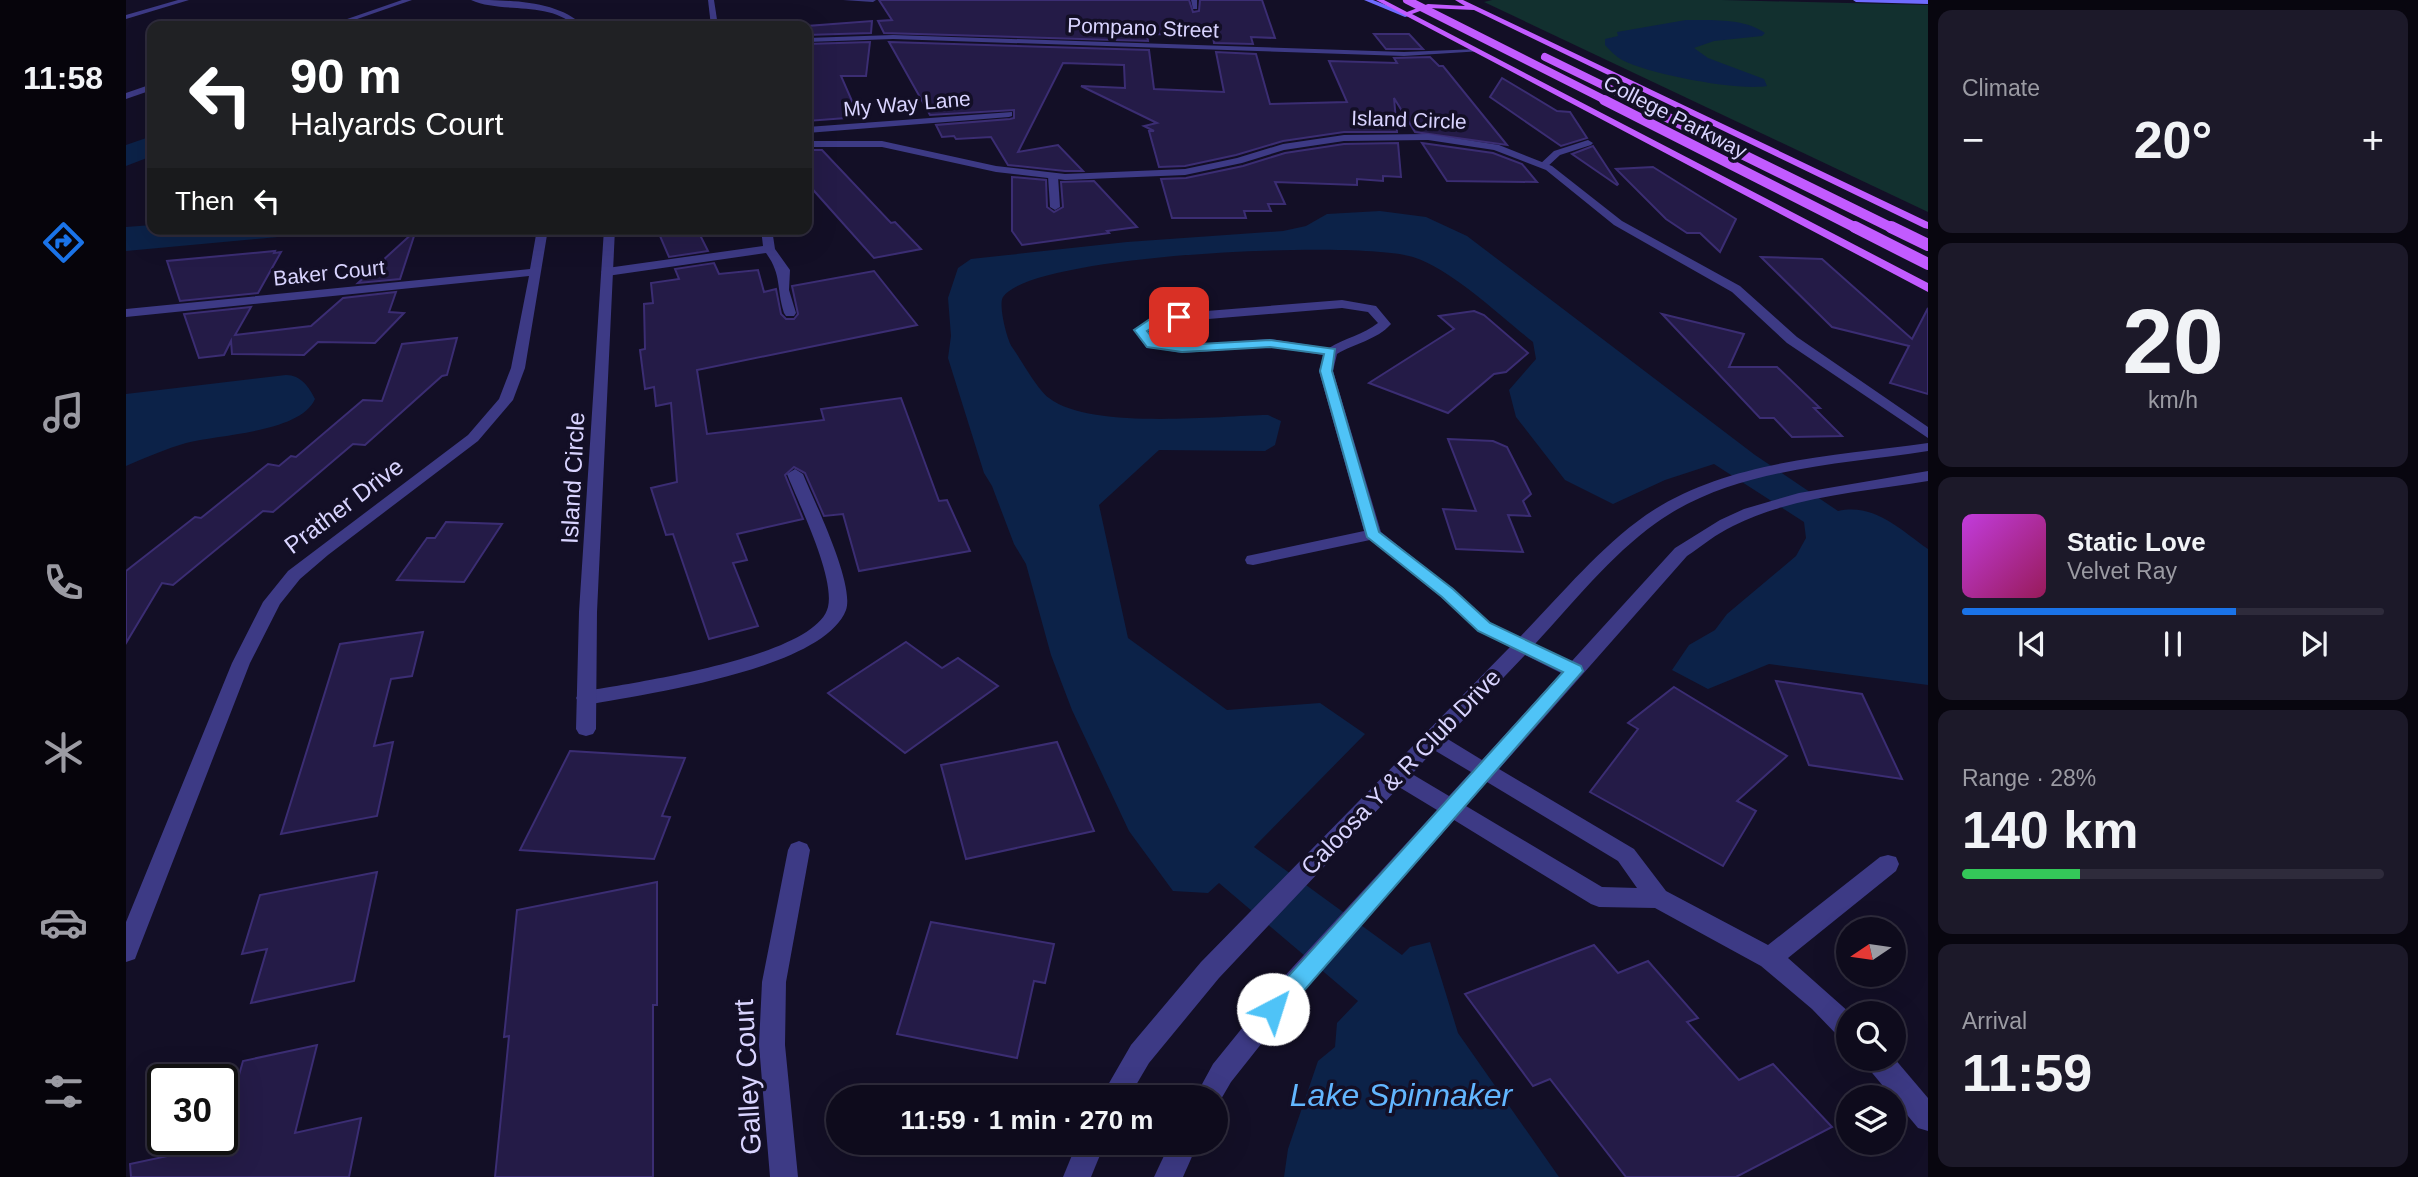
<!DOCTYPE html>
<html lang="en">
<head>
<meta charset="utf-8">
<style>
	:root { --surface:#0e0b1c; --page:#1c1929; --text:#f1f3f6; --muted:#9b9ba3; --line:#2e2b3b; --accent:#1a73e8 }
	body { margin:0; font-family:Helvetica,sans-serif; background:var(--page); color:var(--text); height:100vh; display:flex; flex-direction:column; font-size:26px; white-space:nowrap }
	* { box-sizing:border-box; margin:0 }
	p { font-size:23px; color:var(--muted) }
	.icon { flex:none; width:38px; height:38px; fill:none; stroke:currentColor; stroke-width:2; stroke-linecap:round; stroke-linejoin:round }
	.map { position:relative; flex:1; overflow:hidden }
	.side { display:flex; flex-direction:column; gap:10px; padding:10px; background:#08060f; width:490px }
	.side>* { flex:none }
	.guide { position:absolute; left:21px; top:21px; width:665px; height:214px; border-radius:14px; box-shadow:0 7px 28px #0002,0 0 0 2px var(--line); background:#202124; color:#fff; overflow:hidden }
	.needle { width:46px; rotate:257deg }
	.fabs { position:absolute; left:1710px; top:917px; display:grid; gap:14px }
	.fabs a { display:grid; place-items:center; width:70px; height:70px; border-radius:50%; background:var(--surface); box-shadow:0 7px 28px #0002,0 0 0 2px var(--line); font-size:35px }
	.speed { position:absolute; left:21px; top:1064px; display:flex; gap:14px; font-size:35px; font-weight:700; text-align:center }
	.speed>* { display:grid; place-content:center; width:91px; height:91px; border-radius:50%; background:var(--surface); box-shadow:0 7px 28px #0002,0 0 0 2px var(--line); line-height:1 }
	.speed .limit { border:4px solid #111; border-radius:10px; background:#fff; color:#111 }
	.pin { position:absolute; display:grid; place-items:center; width:60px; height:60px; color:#fff; margin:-30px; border-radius:14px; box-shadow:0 4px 10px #0006 }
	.me { position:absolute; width:77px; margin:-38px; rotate:40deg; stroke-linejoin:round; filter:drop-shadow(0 0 5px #0008) }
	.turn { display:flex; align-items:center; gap:24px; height:147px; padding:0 28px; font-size:32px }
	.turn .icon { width:91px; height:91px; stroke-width:2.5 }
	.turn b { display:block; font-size:49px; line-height:60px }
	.then { display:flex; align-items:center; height:66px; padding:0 28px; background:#0003; gap:14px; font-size:26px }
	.big { font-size:52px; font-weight:700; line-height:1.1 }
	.side .tile { flex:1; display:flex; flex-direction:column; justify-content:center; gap:10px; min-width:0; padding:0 24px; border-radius:14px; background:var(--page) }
	.side .dial { align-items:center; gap:0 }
	.dial b { font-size:91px; line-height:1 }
	.song { display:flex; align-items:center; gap:21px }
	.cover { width:84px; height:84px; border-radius:10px; background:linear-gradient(135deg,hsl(290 70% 55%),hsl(330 70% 35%)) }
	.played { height:7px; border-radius:4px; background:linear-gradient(90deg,var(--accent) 65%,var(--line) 65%) }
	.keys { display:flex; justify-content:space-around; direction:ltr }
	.heat { display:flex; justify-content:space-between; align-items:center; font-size:38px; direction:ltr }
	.charge { height:10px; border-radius:5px; background:linear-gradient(90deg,#34c759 28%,var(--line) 0) }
	.trip { position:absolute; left:700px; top:1085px; width:402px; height:70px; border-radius:35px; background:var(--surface); box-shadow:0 7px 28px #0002,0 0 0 2px var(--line); font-weight:700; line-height:70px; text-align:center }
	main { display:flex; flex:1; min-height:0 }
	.tab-bar { display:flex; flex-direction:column; width:126px; justify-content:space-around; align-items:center; background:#06040b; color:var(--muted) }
	.tab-bar .icon { width:49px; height:49px }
	.tab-bar .selected { color:var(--accent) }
	.tab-bar b { font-size:32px; color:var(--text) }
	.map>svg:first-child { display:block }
	.green { fill:#12302f }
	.water { fill:#0c2248 }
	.building { fill:#241b47; stroke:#3b2d73; stroke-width:2 }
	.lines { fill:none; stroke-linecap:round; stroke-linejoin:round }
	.lane { fill:#3d3a85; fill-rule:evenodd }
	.street { fill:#3d3a85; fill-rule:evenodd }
	.secondary { fill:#6f6bff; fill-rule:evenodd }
	.primary { fill:#c25bff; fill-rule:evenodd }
	.primary-bridge-far2 { stroke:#c25bff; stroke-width:8 }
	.primary-bridge-far1 { stroke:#c25bff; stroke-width:10 }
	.primary-bridge { stroke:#c25bff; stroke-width:12 }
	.route { fill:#4fc3f7; stroke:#337fa1; stroke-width:2 }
	.labels { text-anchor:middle; stroke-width:7; stroke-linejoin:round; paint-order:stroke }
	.far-street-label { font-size:21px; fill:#d9d4ff; stroke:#130f26 }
	.street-label { font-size:24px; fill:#d9d4ff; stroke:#130f26 }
	.near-street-label { font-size:28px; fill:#d9d4ff; stroke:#130f26 }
	.near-water-label { font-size:32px; font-style:italic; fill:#62b6ff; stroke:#130f26 }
</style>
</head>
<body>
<main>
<nav class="tab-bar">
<b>11:58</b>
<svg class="icon selected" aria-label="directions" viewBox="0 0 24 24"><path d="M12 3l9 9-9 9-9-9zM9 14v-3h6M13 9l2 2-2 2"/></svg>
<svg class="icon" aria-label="music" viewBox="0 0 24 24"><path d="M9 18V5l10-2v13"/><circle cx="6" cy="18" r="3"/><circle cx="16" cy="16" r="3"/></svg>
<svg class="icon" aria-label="phone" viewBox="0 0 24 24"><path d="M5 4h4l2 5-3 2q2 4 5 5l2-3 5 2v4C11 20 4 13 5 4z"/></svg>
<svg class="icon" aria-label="climate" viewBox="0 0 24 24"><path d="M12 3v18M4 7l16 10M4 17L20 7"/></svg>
<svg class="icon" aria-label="car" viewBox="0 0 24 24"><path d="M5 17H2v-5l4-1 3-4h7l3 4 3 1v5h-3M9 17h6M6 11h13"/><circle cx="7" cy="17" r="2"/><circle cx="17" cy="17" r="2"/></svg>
<svg class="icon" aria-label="filters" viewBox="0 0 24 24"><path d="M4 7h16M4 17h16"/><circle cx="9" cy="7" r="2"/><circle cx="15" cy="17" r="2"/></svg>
</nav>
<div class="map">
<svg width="1802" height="1177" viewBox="0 0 1802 1177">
	<rect width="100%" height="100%" fill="#130f26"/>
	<polygon class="green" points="1366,0 1596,0 1802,5 1802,212 1358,2"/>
	<g class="water">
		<path d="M1560,20C1584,20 1619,18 1639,33L1636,36L1588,41L1568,48L1582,58L1638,79L1641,86C1610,91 1523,74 1496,60C1489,56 1484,50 1479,45V39L1492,36L1491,32Z"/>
		<polygon points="26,136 26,156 0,166 0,145"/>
		<path d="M1254,211L1300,217L1341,236L1629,455L1712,511C1749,503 1773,529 1802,549V685L1643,664L1582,689L1546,670L1563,645L1589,630L1601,614L1670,556L1680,538L1678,522L1588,464L1539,480L1487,504L1439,480L1390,417L1383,390L1410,359L1407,342C1374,316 1327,270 1287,257C1233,240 906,253 877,297C872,304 881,340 886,347C896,361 911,389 923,398C964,430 1090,416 1142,415L1155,421L1149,445L1139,451L1033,450L973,505L1002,638L1101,710L1194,703L1239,734L1128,847L1276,955L1284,947L1304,942L1332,1033L1433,1177H1158L1162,1149L1192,1061L1209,1047L1211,1023L1232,1001L1093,883L1082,893L1047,891L1003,831L946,710L925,655L900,564L888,544L866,486L858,473L822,358L825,336L822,298L832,268L845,259L1001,242L1157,231L1180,226L1201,214Z"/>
		<polygon points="26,225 26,229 249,229 210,237 184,234 0,251 0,227"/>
		<path d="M160,375C175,375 183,387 189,399C174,433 93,434 60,443C40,449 20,457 0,466V394Z"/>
	</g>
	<g class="building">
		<polygon points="753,0 1063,0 1067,12 1073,11 1074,0 1136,0 1149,38 1125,37 1127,44 1088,43 1087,36 1077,35 1021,34 1022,41 758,33 752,21 766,20"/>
		<polygon points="746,21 745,33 681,35 681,26"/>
		<polygon points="1248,34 1283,34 1297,49 1260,49"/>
		<polygon points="744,42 740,76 715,76 733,117 681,121 681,44"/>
		<polygon points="763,42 1023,50 1028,89 1098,92 1090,52 1130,54 1144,104 1221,102 1203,61 1271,63 1268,58 1304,57 1313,66 1317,66 1381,145 1289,132 1268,98 1271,132 1218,132 1157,141 1110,155 1059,166 1033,167 1023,131 1028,131 1018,126 1031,123 955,86 999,88 998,65 937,63 892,152 932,145 957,171 939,171 882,165 865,137 830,139 828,136 816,137 810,125 884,119 888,118 888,110 804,115"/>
		<polygon points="1376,78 1431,111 1444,112 1461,138 1435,146 1364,97"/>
		<polygon points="1272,143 1275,177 1257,176 1257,181 1231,179 1231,185 1149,182 1159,204 1142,204 1145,211 1118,211 1120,218 1046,218 1035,179 1060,178 1117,166 1159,153 1218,144"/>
		<polygon points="1296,143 1367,153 1396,164 1411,182 1321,181"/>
		<polygon points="1467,146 1492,184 1491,185 1446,154"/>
		<polygon points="681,150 696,150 765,223 769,222 795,249 748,258 681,183"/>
		<polygon points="1527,167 1610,219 1594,252 1574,233 1561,233 1540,219 1490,169"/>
		<polygon points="886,177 920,180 921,207 928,212 937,207 935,182 968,181 1011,227 981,231 983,233 896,245 886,231"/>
		<polygon points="531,229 571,229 582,251 543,257"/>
		<polygon points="290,230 274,279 232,283"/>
		<polygon points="149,251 148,253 155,252 132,293 54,301 41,261"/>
		<polygon points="1635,257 1696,259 1786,339 1802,308 1802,394 1764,383 1783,346 1706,327"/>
		<polygon points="588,263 593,274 632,270 638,292 650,289 655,314 660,319 668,319 672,314 666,286 748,271 791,325 571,370 581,434 698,420 695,409 775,398 813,501 821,500 844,551 733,571 717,514 698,516 679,473 668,467 659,475 677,519 611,534 621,560 607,563 632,626 583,639 547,534 540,535 525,488 551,482 545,403 530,406 528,387 519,389 514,350 519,349 518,304 527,303 525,283 553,279 549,269"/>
		<polygon points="270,292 263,312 278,313 249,343 192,342 178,355 106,354 105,341 98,355 73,358 58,314 125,307 109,335 185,326 217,298"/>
		<polygon points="1348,311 1358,315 1402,353 1380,372 1368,374 1322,413 1243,383 1328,329 1313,316"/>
		<polygon points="1536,314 1618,334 1603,367 1651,367 1694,408 1688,408 1716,436 1666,437 1648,418 1634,418"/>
		<polygon points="331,338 321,375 316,376 239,445 227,444 147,512 137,511 47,585 36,583 0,643 0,571 69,517 75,518 142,464 153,466 165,456 170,457 237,400 256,401 276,344"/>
		<polygon points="1322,439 1367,441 1381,447 1405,494 1397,501 1404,516 1382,515 1397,552 1330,549 1317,509 1350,511"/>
		<polygon points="320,522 376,524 338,582 271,580 301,538 309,538"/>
		<polygon points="297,632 286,676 265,679 248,746 267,742 251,816 155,834 214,644"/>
		<polygon points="780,642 816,668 832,658 872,686 779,753 702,693"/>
		<polygon points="1650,681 1736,694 1776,779 1683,765"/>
		<polygon points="1548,687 1661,756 1611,801 1630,811 1597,866 1464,792 1512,729 1502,723"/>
		<polygon points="931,742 968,831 840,859 815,765"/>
		<polygon points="444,751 559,758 536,816 544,817 528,859 394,850"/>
		<polygon points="251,872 228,981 125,1003 141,949 116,954 134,895"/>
		<polygon points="531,882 531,1005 527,1005 527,1177 369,1177 383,1036 378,1037 391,910"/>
		<polygon points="805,922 928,944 919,983 908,981 891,1058 771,1034"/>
		<polygon points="1468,945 1492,973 1522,961 1572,1018 1561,1022 1613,1080 1647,1064 1706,1127 1610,1177 1500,1177 1424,1079 1407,1086 1339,994"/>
		<polygon points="191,1045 169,1133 235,1118 223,1177 5,1177 4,1164 93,1145 117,1061"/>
	</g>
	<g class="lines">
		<g class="lane">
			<polygon points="717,0 750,0 747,2"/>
			<polygon points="1065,0 1071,0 1071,9 1067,9"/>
			<polygon points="1462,140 1467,143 1465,145 1434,155 1421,167 1413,165 1428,151"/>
			<polygon points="927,173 932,176 934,207 929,210 924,207 922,176"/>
			<path d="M635,229H646L649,249L664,270L663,290L670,313L668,316H660L658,313C650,287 656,275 640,253L481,276L475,272L481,268L637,246Z"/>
			<path d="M669,469L677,474C688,501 729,584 720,610C697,670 518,694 460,705L453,703L450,698L453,693L460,691C507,683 690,657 702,607C709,577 673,504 661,474Z"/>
		</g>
		<g class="street">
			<polygon points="52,0 63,0 0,19 0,15"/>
			<polygon points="276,0 286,0 211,26 201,26"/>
			<path d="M345,0C379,0 433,0 457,26H449C422,0 375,14 345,0Z"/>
			<polygon points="582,0 588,0 592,26 585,26"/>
			<polygon points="767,35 1278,52 1352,49 1356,51 1278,56 767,39 681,42 681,38"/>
			<polygon points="26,84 26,90 0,99 0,93"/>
			<polygon points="886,112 886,116 883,117 681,133 681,127"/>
			<polygon points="1302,134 1373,145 1426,166 1496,221 1614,286 1671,337 1802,427 1802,438 1661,343 1606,292 1488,225 1420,170 1368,150 1302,140 1218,141 1158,150 1116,163 1059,175 939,180 870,172 756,147 681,147 681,141 756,141 870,166 939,174 1059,169 1111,158 1157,144 1218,135"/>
			<polygon points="411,229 422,229 399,368 387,400 352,441 202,555 174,579 154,604 124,663 12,951 9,959 0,962 0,922 106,663 137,602 162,571 342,435 373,399 385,368 403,276 0,317 0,309 404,269"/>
			<polygon points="478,229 489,229 471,612 470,729 467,734 460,736 453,734 450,729 453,612"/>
			<path d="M1216,300L1250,306L1265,324C1251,340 1229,343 1211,354L1207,371L1255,532L1327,589L1364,623L1394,637C1434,596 1473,548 1520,515C1600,460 1709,456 1802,443V451C1712,465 1606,468 1530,523C1484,556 1447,603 1409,644L1445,662L1549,548L1594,520L1618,509L1673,493L1802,471V481C1736,492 1667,496 1607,526C1590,534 1576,546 1561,556L1373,769L1508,849L1540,891L1642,945L1754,857L1762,855L1770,857L1773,864L1770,871L1662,958L1724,1013L1722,1041L1713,1037L1686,1009L1635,966L1529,908L1473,907L1465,904L1328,820L1173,996L1105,1082L1091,1106L1090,1097H1069L1087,1064L1155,980L1311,810L1273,787L1093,978L1023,1063L1003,1097H975L1005,1045L1075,962L1384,647L1352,631L1315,597L1244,540L1127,565L1121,564L1119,560L1121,556L1238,531L1193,371L1198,355L1144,347L1056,353L1020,347L1008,330L1031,315ZM1216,308L1242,312L1252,323C1237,335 1219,338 1203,348L1144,339L1056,345L1029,341L1021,331L1034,323ZM1399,655L1435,673L1356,760L1320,738ZM1308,750L1345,772L1323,796L1286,774ZM1361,782L1492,861L1511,888L1476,887L1340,806Z"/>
			<polygon points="673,841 681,844 684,850 660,982 659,1045 672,1177 644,1177 633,1045 636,982 662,850 665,844"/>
			<polygon points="1768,1058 1802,1098 1802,1131 1792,1128 1742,1068 1738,1059"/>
			<polygon points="951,1143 979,1143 965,1177 937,1177"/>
			<polygon points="1044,1143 1072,1143 1057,1177 1028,1177"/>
		</g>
		<g class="secondary">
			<polygon points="1238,0 1247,0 1286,15 1279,17"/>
			<polygon points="1727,0 1802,0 1802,4 1730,2"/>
		</g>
		<polygon class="primary" points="1250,0 1258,0 1281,12 1302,4 1339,6 1329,0 1337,0 1802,222 1802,229 1798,228 1348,10 1302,8 1286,14 1802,283 1802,292"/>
		<g class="primary-bridge-far2">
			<polyline points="1281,0 1481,101"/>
			<polyline points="1419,57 1509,101"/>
		</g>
		<g class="primary-bridge-far1">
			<polyline points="1478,100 1732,229"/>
			<polyline points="1506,100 1768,229"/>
		</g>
		<g class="primary-bridge">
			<polyline points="1729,227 1802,264"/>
			<polyline points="1765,227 1802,245"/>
		</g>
	</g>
	<polygon class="route" points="1053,314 1057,315 1057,320 1034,323 1021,331 1029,341 1056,345 1144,340 1209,349 1206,371 1253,532 1327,589 1364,623 1455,666 1457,671 1155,1017 1147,1020 1139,1017 1136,1009 1139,1002 1437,672 1352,631 1316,597 1241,537 1194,371 1198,354 1144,347 1056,352 1021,347 1008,330 1027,317"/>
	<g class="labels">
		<g class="far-street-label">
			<text transform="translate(1017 28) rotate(2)" y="7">Pompano Street</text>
			<text transform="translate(781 104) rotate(-5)" y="7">My Way Lane</text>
			<text transform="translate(1549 117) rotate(27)" y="7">College Parkway</text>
			<text transform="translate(1283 120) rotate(2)" y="7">Island Circle</text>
			<text transform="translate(203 273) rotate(-6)" y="7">Baker Court</text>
		</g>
		<g class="street-label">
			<text transform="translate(447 478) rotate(-87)" y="8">Island Circle</text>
			<text transform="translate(218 506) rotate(-37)" y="8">Prather Drive</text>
			<text transform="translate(1275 772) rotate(-46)" y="8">Caloosa Y &amp; R Club Drive</text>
		</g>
		<g class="near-street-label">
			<text transform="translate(621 1077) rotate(-93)" y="10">Galley Court</text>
		</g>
		<g class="near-water-label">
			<text x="1275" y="1106">Lake Spinnaker</text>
		</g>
	</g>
</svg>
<div class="fabs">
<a><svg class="needle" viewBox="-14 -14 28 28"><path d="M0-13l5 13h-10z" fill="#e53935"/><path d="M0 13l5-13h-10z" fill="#9b9ba3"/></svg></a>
<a><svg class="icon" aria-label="search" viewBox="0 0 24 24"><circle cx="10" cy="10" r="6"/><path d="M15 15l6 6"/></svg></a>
<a><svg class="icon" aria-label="layers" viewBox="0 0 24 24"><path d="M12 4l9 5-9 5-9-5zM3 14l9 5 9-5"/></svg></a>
</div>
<div class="speed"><div class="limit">30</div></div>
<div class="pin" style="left:1053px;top:317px;background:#d93025"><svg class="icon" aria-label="arrive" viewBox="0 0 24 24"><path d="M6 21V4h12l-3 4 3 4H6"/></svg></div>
<svg class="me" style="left:1147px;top:1009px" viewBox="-20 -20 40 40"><circle r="19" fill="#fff"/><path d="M0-13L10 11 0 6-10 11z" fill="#4fc3f7"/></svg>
<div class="trip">11:59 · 1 min · 270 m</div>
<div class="guide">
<div class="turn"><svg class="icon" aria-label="left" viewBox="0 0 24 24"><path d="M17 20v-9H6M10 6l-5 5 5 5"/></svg><div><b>90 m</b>Halyards Court</div></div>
<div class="then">Then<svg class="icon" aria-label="left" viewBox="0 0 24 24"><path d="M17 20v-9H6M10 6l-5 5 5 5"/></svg></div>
</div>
</div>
<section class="side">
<div class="tile"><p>Climate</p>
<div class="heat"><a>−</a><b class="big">20°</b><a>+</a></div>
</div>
<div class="tile dial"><b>20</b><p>km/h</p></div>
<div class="tile">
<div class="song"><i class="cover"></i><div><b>Static Love</b><p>Velvet Ray</p></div></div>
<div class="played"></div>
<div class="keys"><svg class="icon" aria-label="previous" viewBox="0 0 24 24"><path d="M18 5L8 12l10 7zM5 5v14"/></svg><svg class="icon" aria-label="pause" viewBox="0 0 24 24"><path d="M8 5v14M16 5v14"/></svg><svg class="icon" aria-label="next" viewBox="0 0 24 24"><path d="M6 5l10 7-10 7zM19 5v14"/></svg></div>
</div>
<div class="tile"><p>Range · 28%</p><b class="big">140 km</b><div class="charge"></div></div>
<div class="tile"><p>Arrival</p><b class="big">11:59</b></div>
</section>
</main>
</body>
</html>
